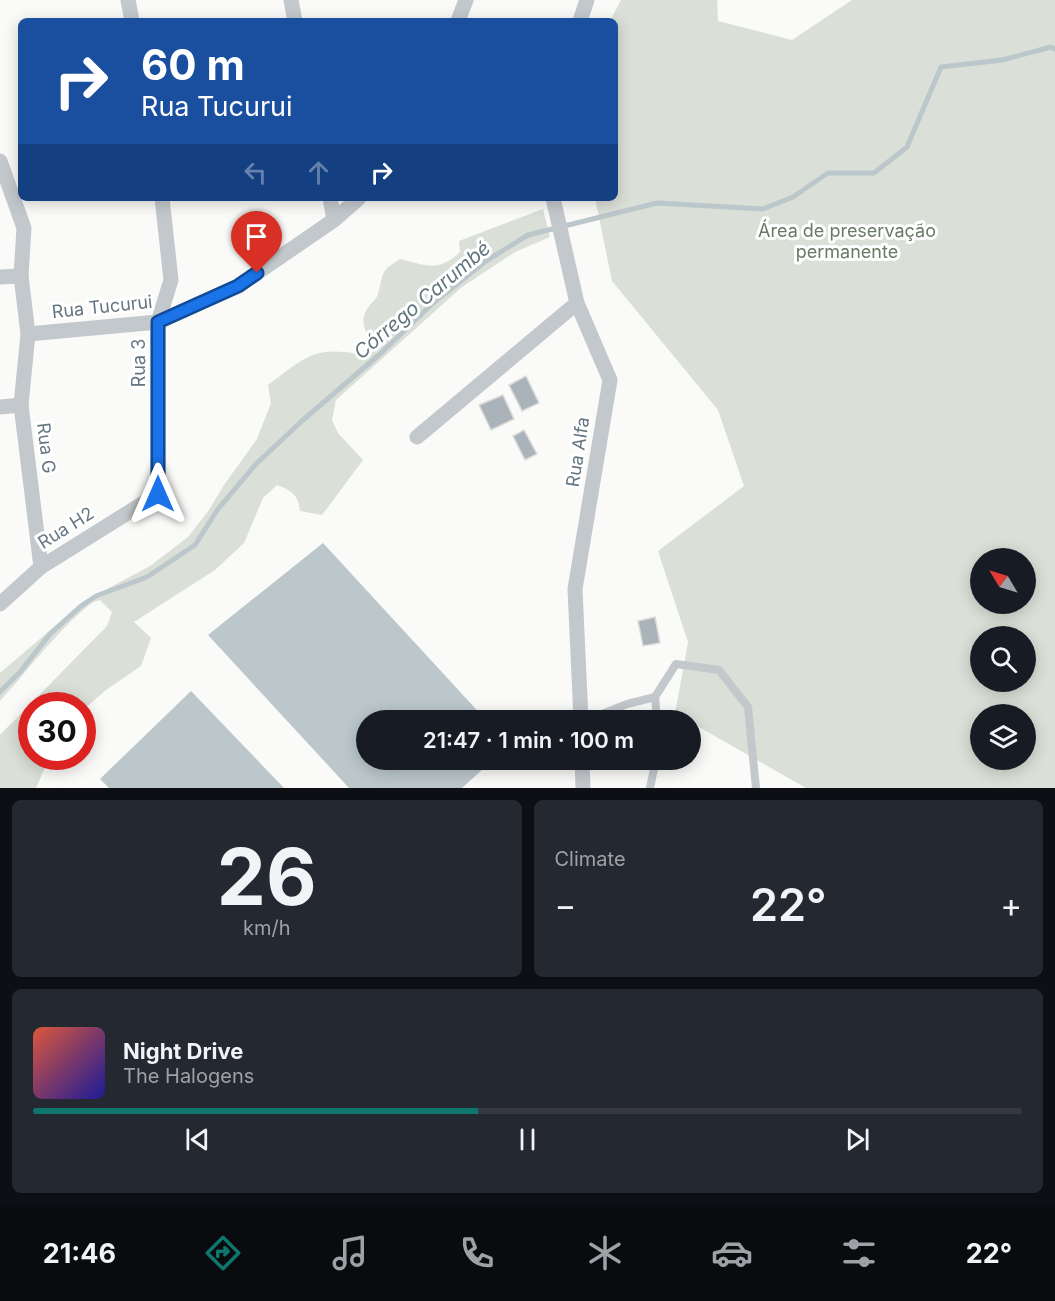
<!DOCTYPE html>
<html lang="en">
<head>
<meta charset="utf-8">
<style>
	:root { --surface:#171b24; --page:#242831; --text:#f1f3f6; --muted:#9ea1a6; --line:#363941; --accent:#0f766e }
	body { margin:0; font-family:Inter,sans-serif; background:var(--page); color:var(--text); height:100vh; display:flex; flex-direction:column; font-size:22px; white-space:nowrap }
	* { box-sizing:border-box; margin:0 }
	p { font-size:20px; color:var(--muted) }
	.icon { flex:none; width:33px; height:33px; fill:none; stroke:currentColor; stroke-width:2; stroke-linecap:round; stroke-linejoin:round }
	.map { position:relative; height:788px; overflow:hidden }
	.side { display:flex; flex-direction:column; gap:12px; padding:12px; background:#0d0f14; flex:1 }
	.side>* { flex:none }
	.top-card { position:absolute; left:18px; top:18px; width:600px; height:183px; border-radius:9px; box-shadow:0 3px 15px #0003; background:#1a4fa0; color:#fff; overflow:hidden }
	.needle { width:39px; rotate:308deg }
	.buttons { position:absolute; left:970px; top:548px; display:grid; gap:12px }
	.buttons a { display:grid; place-items:center; width:66px; height:66px; border-radius:50%; background:var(--surface); box-shadow:0 3px 15px #0003; font-size:30px }
	.speed { position:absolute; left:18px; top:692px; display:flex; gap:12px; font-size:30px; font-weight:700; text-align:center }
	.speed>* { display:grid; place-content:center; width:78px; height:78px; border-radius:50%; background:var(--surface); box-shadow:0 3px 15px #0003; line-height:1 }
	.speed .limit { border:9px solid #d22; background:#fff; color:#111 }
	.pin { position:absolute; display:grid; place-items:center; width:51px; height:51px; color:#fff; margin:-62px -26px; border-radius:50% 50% 50% 0; rotate:-45deg; box-shadow:0 0 6px #0007 }
	.pin .icon { rotate:45deg }
	.me { position:absolute; width:66px; margin:-33px; rotate:0deg; stroke-linejoin:round; filter:drop-shadow(0 0 4px #0008) }
	.turn { display:flex; align-items:center; gap:21px; height:126px; padding:0 24px; font-size:27px }
	.turn .icon { width:78px; height:78px; stroke-width:2.5 }
	.turn b { display:block; font-size:42px; line-height:51px }
	.lanes { display:flex; align-items:center; height:57px; padding:0 24px; background:#0003; justify-content:center; gap:30px; direction:ltr }
	.lanes .off { opacity:.35 }
	.big { font-size:45px; font-weight:600; line-height:1.1 }
	.side .tile { flex:1; display:flex; flex-direction:column; justify-content:center; gap:9px; min-width:0; padding:0 21px; border-radius:9px; background:var(--page) }
	.side .dial { align-items:center; gap:0 }
	.dial b { font-size:78px; line-height:1 }
	.song { display:flex; align-items:center; gap:18px }
	.cover { width:72px; height:72px; border-radius:9px; background:linear-gradient(135deg,hsl(10 70% 55%),hsl(240 70% 35%)) }
	.played { height:6px; border-radius:3px; background:linear-gradient(90deg,var(--accent) 45%,var(--line) 45%) }
	.keys { display:flex; justify-content:space-around; direction:ltr }
	.heat { display:flex; justify-content:space-between; align-items:center; font-size:33px; direction:ltr }
	.side .tiles { flex:1; display:grid; gap:12px; grid-template-columns:1fr 1fr }
	.tile:last-child { grid-column:span 2 }
	.trip { position:absolute; left:356px; top:710px; width:345px; height:60px; border-radius:30px; background:var(--surface); box-shadow:0 3px 15px #0003; font-weight:600; line-height:60px; text-align:center }
	.tabs { display:flex; height:96px; justify-content:space-around; align-items:center; background:#090b0e; color:var(--muted) }
	.tabs .icon { width:42px; height:42px }
	.tabs .active { color:var(--accent) }
	.tabs b { font-size:27px; color:var(--text) }
	.map>svg:first-child { display:block }
	.green { fill:#dadfd7; fill-rule:evenodd }
	.water { fill:#bbc7cb }
	.lines { fill:none; stroke-linecap:round; stroke-linejoin:round }
	.stream { stroke:#bbc7cb; stroke-width:5 }
	.building { fill:#aab3b9; stroke:#dcdcda; stroke-width:1.5 }
	.lane { stroke:#c3c8cc; stroke-width:8 }
	.street { stroke:#c3c8cc; stroke-width:15 }
	.route-casing { stroke:#114b97; stroke-width:15 }
	.route { stroke:#1a73e8; stroke-width:10 }
	.labels { text-anchor:middle; stroke-width:6; stroke-linejoin:round; paint-order:stroke }
	.park-label { font-size:18px; fill:#687a64; stroke:#fff }
	.street-label { font-size:18px; fill:#657683; stroke:#fff }
	.water-label { font-size:20px; font-style:italic; fill:#60757c; stroke:#fff }
</style>
</head>
<body>
<div class="map">
<svg width="1055" height="788" viewBox="0 0 1055 788">
	<rect width="100%" height="100%" fill="#fafaf8"/>
	<g class="green">
		<path d="M621,0H717L718,21L792,40L852,0H1055V788H806L690,722V720L675,714L688,642L658,551L744,486L718,410L612,281L595,198H615V21H610ZM981,558H1026V603H981ZM981,636H1026V681H981ZM981,714H1026V759H981Z"/>
		<path d="M543,209L550,237L515,252L462,287L336,400L332,420L338,433L363,460L322,515L300,511C298,494 292,491 277,485L263,498L244,543L215,570L134,622L151,638L141,666L106,690L83,710L82,705H32V756H50L36,788H0V735L107,626L112,612L100,600L93,602C57,630 31,667 0,701V673L83,602L150,566L188,537L209,510L224,485L257,439L271,403L268,385C306,357 314,345 363,355L372,345C365,330 358,319 370,305C373,302 377,298 378,294C384,273 379,272 400,259C427,266 439,272 460,252L459,241Z"/>
	</g>
	<g class="water">
		<polygon points="323,543 486,720 366,720 366,759 494,759 462,788 349,788 208,635"/>
		<polygon points="191,691 284,788 109,788 100,779"/>
	</g>
	<g class="lines">
		<polyline class="stream" points="0,692 20,672 50,634 81,606 96,596 147,577 195,545 218,509 255,465 303,420 380,354 433,303 486,261 528,235 657,203 763,209 793,197 828,173 874,173 907,147 941,67 1002,60 1051,47 1055,49"/>
	</g>
	<g class="building">
		<polygon points="526,376 539,403 522,411 509,385"/>
		<polygon points="503,395 514,419 491,430 479,405"/>
		<polygon points="524,430 537,454 525,460 513,436"/>
		<polygon points="655,617 660,643 643,646 638,621"/>
	</g>
	<g class="lines">
		<g class="lane">
			<polyline points="655,697 676,664 719,670 748,707 756,788"/>
			<polyline points="587,720 627,704 655,697 657,720"/>
			<polyline points="650,788 656,759"/>
		</g>
		<g class="street">
			<polyline points="128,0 132,21"/>
			<polyline points="291,0 295,21"/>
			<polyline points="458,21 466,0"/>
			<polyline points="580,21 587,0"/>
			<polyline points="0,161 24,228 21,276 28,334 21,405 41,567"/>
			<polyline points="330,198 334,220"/>
			<polyline points="553,198 577,303 610,380 575,589 581,720"/>
			<polyline points="0,277 21,276"/>
			<polyline points="28,334 158,322 238,286 334,220 359,198"/>
			<polyline points="0,407 21,405"/>
			<polyline points="417,437 577,303"/>
			<polyline points="0,604 41,567 158,494 158,322 171,280 162,198"/>
			<polyline points="582,759 583,788"/>
		</g>
	</g>
	<g class="lines">
		<defs>
			<polyline id="route" points="158,494 158,322 238,286 257,273"/>
		</defs>
		<use href="#route" class="route-casing"/>
		<use href="#route" class="route"/>
	</g>
	<g class="labels">
		<g class="park-label">
			<text x="847" y="237">Área de preservação<tspan x="847" dy="21">permanente</tspan></text>
		</g>
		<g class="street-label">
			<text transform="translate(102 307) rotate(-6)" y="6">Rua Tucurui</text>
			<text transform="translate(139 363) rotate(-90)" y="6">Rua 3</text>
			<text transform="translate(46 448) rotate(83)" y="6">Rua G</text>
			<text transform="translate(578 452) rotate(-81)" y="6">Rua Alfa</text>
			<text transform="translate(66 528) rotate(-32)" y="6">Rua H2</text>
		</g>
		<g class="water-label">
			<text transform="translate(422 300) rotate(-40)" y="7">Córrego Carumbé</text>
		</g>
	</g>
</svg>
<div class="buttons">
<a><svg class="needle" viewBox="-14 -14 28 28"><path d="M0-13l5 13h-10z" fill="#e53935"/><path d="M0 13l5-13h-10z" fill="#9ea1a6"/></svg></a>
<a><svg class="icon" aria-label="search" viewBox="0 0 24 24"><circle cx="10" cy="10" r="6"/><path d="M15 15l6 6"/></svg></a>
<a><svg class="icon" aria-label="layers" viewBox="0 0 24 24"><path d="M12 4l9 5-9 5-9-5zM3 14l9 5 9-5"/></svg></a>
</div>
<div class="speed"><div class="limit">30</div></div>
<div class="pin" style="left:257px;top:273px;background:#d93025"><svg class="icon" aria-label="arrive" viewBox="0 0 24 24"><path d="M6 21V4h12l-3 4 3 4H6"/></svg></div>
<svg class="me" style="left:158px;top:494px" viewBox="-20 -20 40 40"><path d="M0-17L14 15 0 8-14 15z" fill="#1a73e8" stroke="#fff" stroke-width="4"/></svg>
<div class="trip">21:47 · 1 min · 100 m</div>
<div class="top-card">
<div class="turn"><svg class="icon" aria-label="right" viewBox="0 0 24 24"><path d="M7 20v-9h11M14 6l5 5-5 5"/></svg><div><b>60 m</b>Rua Tucurui</div></div>
<div class="lanes"><svg class="icon off" aria-label="left" viewBox="0 0 24 24"><path d="M17 20v-9H6M10 6l-5 5 5 5"/></svg><svg class="icon off" aria-label="ahead" viewBox="0 0 24 24"><path d="M12 20V5M6 11l6-6 6 6"/></svg><svg class="icon" aria-label="right" viewBox="0 0 24 24"><path d="M7 20v-9h11M14 6l5 5-5 5"/></svg></div>
</div>
</div>
<section class="side">
<div class="tiles">
<div class="tile dial"><b>26</b><p>km/h</p></div>
<div class="tile"><p>Climate</p>
<div class="heat"><a>−</a><b class="big">22°</b><a>+</a></div>
</div>
<div class="tile">
<div class="song"><i class="cover"></i><div><b>Night Drive</b><p>The Halogens</p></div></div>
<div class="played"></div>
<div class="keys"><svg class="icon" aria-label="previous" viewBox="0 0 24 24"><path d="M18 5L8 12l10 7zM5 5v14"/></svg><svg class="icon" aria-label="pause" viewBox="0 0 24 24"><path d="M8 5v14M16 5v14"/></svg><svg class="icon" aria-label="next" viewBox="0 0 24 24"><path d="M6 5l10 7-10 7zM19 5v14"/></svg></div>
</div>
</div>
</section>
<nav class="tabs">
<b>21:46</b>
<svg class="icon active" aria-label="directions" viewBox="0 0 24 24"><path d="M12 3l9 9-9 9-9-9zM9 14v-3h6M13 9l2 2-2 2"/></svg>
<svg class="icon" aria-label="music" viewBox="0 0 24 24"><path d="M9 18V5l10-2v13"/><circle cx="6" cy="18" r="3"/><circle cx="16" cy="16" r="3"/></svg>
<svg class="icon" aria-label="phone" viewBox="0 0 24 24"><path d="M5 4h4l2 5-3 2q2 4 5 5l2-3 5 2v4C11 20 4 13 5 4z"/></svg>
<svg class="icon" aria-label="climate" viewBox="0 0 24 24"><path d="M12 3v18M4 7l16 10M4 17L20 7"/></svg>
<svg class="icon" aria-label="car" viewBox="0 0 24 24"><path d="M5 17H2v-5l4-1 3-4h7l3 4 3 1v5h-3M9 17h6M6 11h13"/><circle cx="7" cy="17" r="2"/><circle cx="17" cy="17" r="2"/></svg>
<svg class="icon" aria-label="filters" viewBox="0 0 24 24"><path d="M4 7h16M4 17h16"/><circle cx="9" cy="7" r="2"/><circle cx="15" cy="17" r="2"/></svg>
<b>22°</b>
</nav>
</body>
</html>
